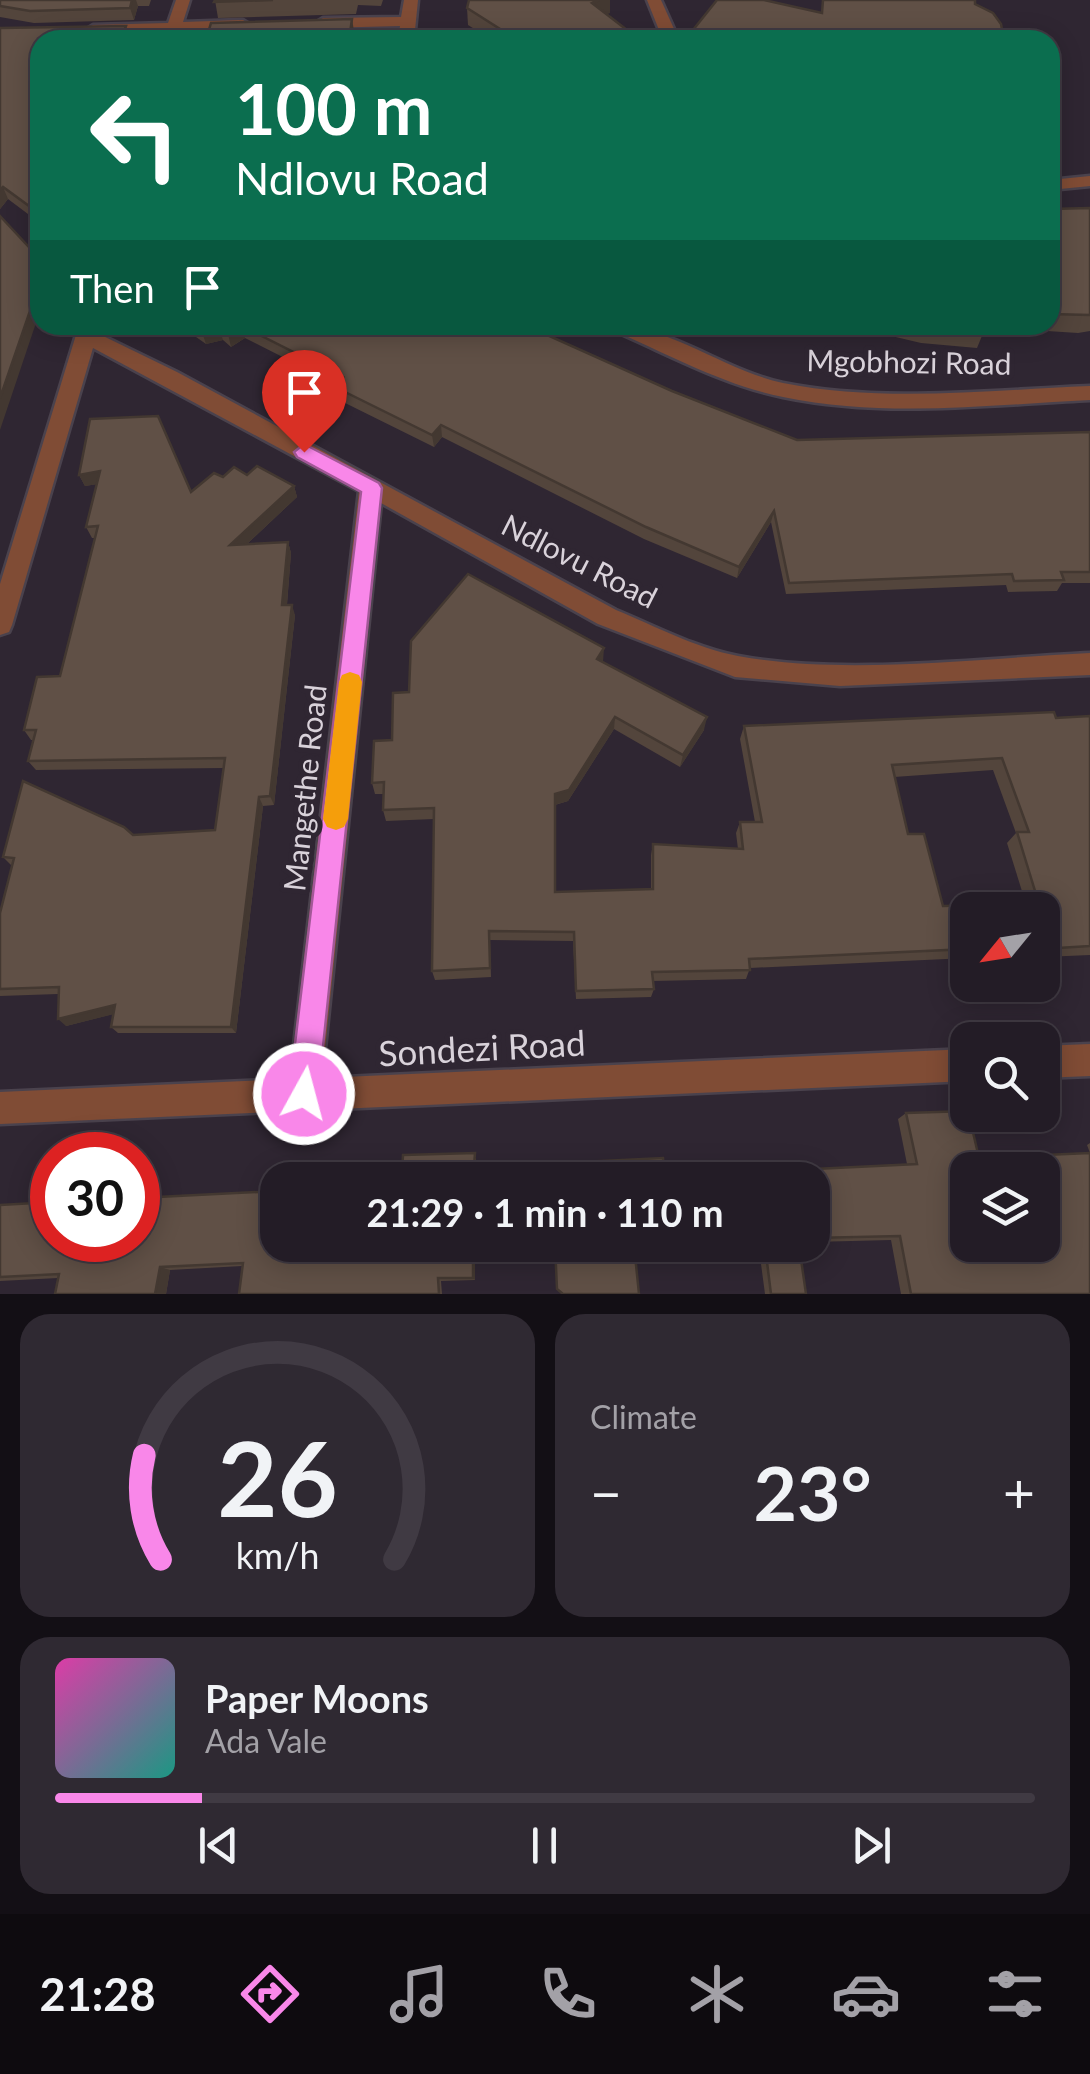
<!DOCTYPE html>
<html lang="en">
<head>
<meta charset="utf-8">
<style>
	:root { --surface:#231c26; --page:#2f2932; --text:#f1f3f6; --muted:#a3a1a7; --line:#403a43; --accent:#f987e9 }
	body { margin:0; font-family:Lato,sans-serif; background:var(--page); color:var(--text); height:100vh; display:flex; flex-direction:column; font-size:38px; white-space:nowrap }
	* { box-sizing:border-box; margin:0 }
	p { font-size:32px; color:var(--muted) }
	.icon { flex:none; width:55px; height:55px; fill:none; stroke:currentColor; stroke-width:2; stroke-linecap:round; stroke-linejoin:round }
	.map { position:relative; height:1294px; overflow:hidden }
	.panel { display:flex; flex-direction:column; gap:20px; padding:20px; background:#130f15; flex:1 }
	.panel>* { flex:none }
	.guide { position:absolute; left:30px; top:30px; width:1030px; height:305px; border-radius:30px; box-shadow:0 5px 25px #0003,0 0 0 2px var(--line); background:#0b6e4f; color:#fff; overflow:hidden }
	.needle { width:65px; rotate:240deg }
	.fabs { position:absolute; left:950px; top:892px; display:grid; gap:20px }
	.fabs a { display:grid; place-items:center; width:110px; height:110px; border-radius:20px; background:var(--surface); box-shadow:0 5px 25px #0003,0 0 0 2px var(--line); font-size:50px }
	.speed { position:absolute; left:30px; top:1132px; display:flex; gap:20px; font-size:50px; font-weight:700; text-align:center }
	.speed>* { display:grid; place-content:center; width:130px; height:130px; border-radius:50%; background:var(--surface); box-shadow:0 5px 25px #0003,0 0 0 2px var(--line); line-height:1 }
	.speed .limit { border:15px solid #d22; background:#fff; color:#111 }
	.pin { position:absolute; display:grid; place-items:center; width:85px; height:85px; color:#fff; margin:-102px -42px; border-radius:50% 50% 50% 0; rotate:-45deg; box-shadow:0 0 10px #0007 }
	.pin .icon { rotate:45deg }
	.me { position:absolute; width:110px; margin:-55px; rotate:7deg; stroke-linejoin:round; filter:drop-shadow(0 0 8px #0008) }
	.turn { display:flex; align-items:center; gap:35px; height:210px; padding:0 40px; font-size:45px }
	.turn .icon { width:130px; height:130px; stroke-width:2.5 }
	.turn b { display:block; font-size:70px; line-height:85px }
	.then { display:flex; align-items:center; height:95px; padding:0 40px; background:#0003; gap:20px; font-size:38px }
	.big { font-size:75px; font-weight:700; line-height:1.1 }
	.panel .card { flex:1; display:flex; flex-direction:column; justify-content:center; gap:15px; min-width:0; padding:0 35px; border-radius:30px; background:var(--page) }
	.panel .dial { align-items:center; gap:0 }
	.dial svg { height:260px; overflow:visible; fill:none; stroke:var(--line); stroke-width:7; stroke-linecap:round; text-anchor:middle }
	.dial text { fill:var(--text); stroke:none }
	.song { display:flex; align-items:center; gap:30px }
	.cover { width:120px; height:120px; border-radius:15px; background:linear-gradient(135deg,hsl(320 70% 55%),hsl(170 70% 35%)) }
	.played { height:10px; border-radius:5px; background:linear-gradient(90deg,var(--accent) 15%,var(--line) 15%) }
	.keys { display:flex; justify-content:space-around; direction:ltr }
	.heat { display:flex; justify-content:space-between; align-items:center; font-size:55px; direction:ltr }
	.panel .tiles { flex:1; display:grid; gap:20px; grid-template-columns:1fr 1fr }
	.card:last-child { grid-column:span 2 }
	.trip { position:absolute; left:260px; top:1162px; width:570px; height:100px; border-radius:30px; background:var(--surface); box-shadow:0 5px 25px #0003,0 0 0 2px var(--line); font-weight:700; line-height:100px; text-align:center }
	.tabs { display:flex; height:160px; justify-content:space-around; align-items:center; background:#0e0b0f; color:var(--muted) }
	.tabs .icon { width:70px; height:70px }
	.tabs .current { color:var(--accent) }
	.tabs b { font-size:45px; color:var(--text) }
	.map>svg:first-child { display:block }
	.lines { fill:none; stroke-linecap:round; stroke-linejoin:round }
	.street-casing { stroke:#4a424d; stroke-width:5 }
	.street { fill:#804c35; fill-rule:evenodd }
	.wall { fill:#53453c; fill-rule:evenodd }
	.shaded-wall { fill:#433831 }
	.building { fill:#605046; stroke:#433831; stroke-width:2.5; fill-rule:evenodd }
	.route { fill:#f987e9; stroke:#a25897; stroke-width:2.5 }
	.slow { fill:#f59e0b }
	.labels { text-anchor:middle; stroke-width:10; stroke-linejoin:round; paint-order:stroke }
	.street-label { font-size:30px; fill:#d9d2da; stroke:#2f2632 }
	.near-street-label { font-size:35px; fill:#d9d2da; stroke:#2f2632 }
</style>
</head>
<body>
<div class="map">
<svg width="1090" height="1294" viewBox="0 0 1090 1294">
	<rect width="100%" height="100%" fill="#2f2632"/>
	<g class="lines">
		<defs>
			<g id="street">
				<polygon points="176,0 190,0 183,22 243,20 251,25 243,30 180,32 178,40 162,40 165,32 93,35 85,30 93,25 168,23"/>
				<polygon points="404,0 418,0 414,40 398,40 400,26 323,28 315,23 323,18 401,17"/>
				<polygon points="647,0 661,0 679,40 663,40"/>
				<polygon points="1090,176 1090,186 1050,190 1050,180"/>
				<path d="M79,325H99L97,333L177,372L616,610C655,626 696,648 738,656C843,676 982,658 1090,653V675L840,686L735,677L598,624L381,503L322,1078L968,1049V1081L0,1124V1092L290,1079L359,491L93,348L12,625L9,632L0,635V584Z"/>
				<path d="M609,325C670,325 723,370 783,383C883,403 989,390 1090,386V400C989,405 884,418 783,397C723,385 668,354 612,330Z"/>
				<polygon points="1090,1044 1090,1076 1042,1078 1042,1046"/>
			</g>
		</defs>
		<use href="#street" class="street-casing"/>
		<use href="#street" class="street"/>
	</g>
	<g class="wall">
		<polygon points="0,0 151,0 149,6 138,6 134,20 34,23 0,17"/>
		<polygon points="215,0 383,0 381,6 358,5 356,14 218,18"/>
		<polygon points="467,8 610,13 484,35 468,25"/>
		<polygon points="0,28 129,38 40,40 40,223 8,199 0,209"/>
		<polygon points="1090,208 1090,331 1078,333 983,327 984,331 977,348 921,343 845,325 1050,325 1050,209"/>
		<polygon points="179,325 525,325 672,391 797,440 1090,432 1090,583 1062,583 1057,591 1008,592 1006,585 786,594 771,522 737,578 644,539 442,437 434,447 335,398 333,386 336,384 245,338 231,347 223,340 206,344"/>
		<polygon points="785,325 809,325 801,332"/>
		<polygon points="79,475 191,492 223,477 247,475 294,486 297,497 247,544 288,542 291,553 287,605 295,615 274,805 263,806 236,1033 118,1033 111,1027 113,1014 66,1026 58,994 0,996 0,913 12,866 3,857 133,835 215,830 224,768 36,770 28,761 33,740 31,740 24,730 60,676 95,538 92,538 86,527 97,484 85,486"/>
		<path d="M603,662L704,730L680,767L614,729L568,801L555,805V892L651,889V855L653,844L738,849L736,833L740,822H755L740,739L744,726L1090,716V955L1044,957L1042,959V910H968V958L750,968L746,979L653,981L654,989L651,997L576,999L573,941L490,940L491,977L435,980L432,971L434,819L386,821L383,810L384,794H375L372,783L392,740L409,692ZM993,770L1016,833L1007,843L1026,904L943,906L908,834L894,777Z"/>
		<polygon points="906,1113 979,1158 1090,1153 1087,1145 1090,1143 1090,1294 901,1294 891,1240 812,1242 812,1180 402,1171 476,1158 476,1167 665,1176 907,1164 898,1119"/>
		<polygon points="0,1205 278,1245 498,1245 475,1246 475,1280 441,1281 442,1294 239,1294 242,1266 170,1270 166,1294 55,1294 58,1278 0,1281"/>
		<polygon points="726,1245 799,1245 806,1294 765,1294 759,1249 727,1251"/>
	</g>
	<g class="shaded-wall">
		<polygon points="132,0 136,0 138,6 134,20 130,8"/>
		<polygon points="599,0 610,0 610,13 591,20 592,3"/>
		<polygon points="352,19 354,31 353,40 349,40"/>
		<polygon points="126,26 129,40 121,40"/>
		<polygon points="3,187 8,199 0,209 0,190"/>
		<polygon points="40,282 40,311 0,430 0,398"/>
		<polygon points="242,326 245,338 231,347 228,334"/>
		<polygon points="219,328 223,340 206,344 202,332"/>
		<polygon points="441,425 442,437 434,447 432,435"/>
		<polygon points="100,471 105,483 85,486 79,475"/>
		<polygon points="294,486 297,497 234,556 230,545"/>
		<polygon points="774,511 771,522 737,578 739,567"/>
		<polygon points="288,542 291,553 286,616 282,605"/>
		<polygon points="292,605 295,615 274,805 270,796"/>
		<polygon points="604,648 603,662 597,659"/>
		<polygon points="615,717 614,729 568,801 554,805 555,794"/>
		<polygon points="707,717 704,730 680,767 683,755"/>
		<polygon points="259,797 263,806 236,1033 231,1027"/>
		<polygon points="115,1005 122,1012 66,1026 58,1019"/>
		<polygon points="473,1245 475,1246 475,1280 473,1278"/>
		<polygon points="160,1267 170,1270 166,1294 155,1294"/>
	</g>
	<g class="building">
		<polygon points="0,0 132,0 130,8 30,11 0,6"/>
		<polygon points="215,0 273,0 214,2"/>
		<polygon points="469,0 599,0 592,3 640,40 470,40 500,29 467,8"/>
		<polygon points="717,0 764,0 822,13 823,0 975,0 975,4 993,13 1001,24 1004,40 685,40"/>
		<polygon points="352,19 349,40 206,40 211,23"/>
		<polygon points="126,26 121,40 40,40 40,214 3,187 0,190 0,28"/>
		<polygon points="1090,208 1090,315 1050,314 1050,209"/>
		<polygon points="0,216 40,259 40,282 0,398"/>
		<polygon points="192,325 525,325 672,391 797,440 1090,432 1090,572 1061,572 1064,580 1014,581 1012,574 789,583 774,511 739,567 646,527 441,425 432,435 333,386 343,377 242,326 228,334 219,328 202,332"/>
		<polygon points="922,325 983,325 984,331 928,326"/>
		<polygon points="158,416 191,492 214,473 223,477 234,467 247,475 257,466 294,486 230,545 288,542 282,605 292,605 270,796 259,797 231,1027 111,1027 115,1005 58,1019 59,987 0,989 0,913 14,858 3,857 23,781 124,827 133,835 215,830 225,758 28,761 36,730 24,730 37,677 60,676 98,526 86,527 100,471 79,475 90,419"/>
		<path d="M468,574L604,648L597,659L707,717L683,755L615,717L569,790L555,794V892L653,889V844L743,849L740,822H762L744,726L1054,712L1056,718L1090,716V946L1042,949V910H968V949L749,959L750,970L652,972L654,989L576,991L574,932L489,931L490,968L432,971L434,808L383,810L384,782L372,783L374,741L392,740L393,693L409,692L411,641ZM1002,758L1029,832H1017L1039,904L943,906L924,834H908L892,765Z"/>
		<path d="M968,1111L979,1158L1090,1153V1294H911L900,1236L812,1238V1180H305L306,1173L402,1171L403,1155L475,1153L474,1167L663,1158L665,1176L917,1164L906,1113ZM968,1170H1042V1245H968Z"/>
		<polygon points="278,1191 278,1245 473,1245 473,1278 438,1278 439,1294 239,1294 243,1263 160,1267 155,1294 55,1294 59,1274 0,1277 0,1205 52,1202 52,1240 138,1240 138,1198"/>
		<polygon points="555,1245 634,1245 639,1294 563,1294 557,1289"/>
		<polygon points="732,1245 799,1245 806,1294 771,1294 765,1246 732,1247"/>
	</g>
	<polygon class="route" points="304,444 379,483 382,488 318,1094 314,1105 304,1109 293,1105 289,1094 361,492 297,457 294,452"/>
	<polygon class="slow" points="350,672 359,675 362,682 348,819 344,827 336,830 327,827 323,819 339,682 342,675"/>
	<g class="labels">
		<g class="street-label">
			<text transform="translate(909 363) rotate(1)" y="10">Mgobhozi Road</text>
			<text transform="translate(579 562) rotate(27)" y="10">Ndlovu Road</text>
			<text transform="translate(306 788) rotate(-84)" y="10">Mangethe Road</text>
		</g>
		<g class="near-street-label">
			<text transform="translate(482 1049) rotate(-3)" y="12">Sondezi Road</text>
		</g>
	</g>
</svg>
<div class="fabs">
<a><svg class="needle" viewBox="-14 -14 28 28"><path d="M0-13l5 13h-10z" fill="#e53935"/><path d="M0 13l5-13h-10z" fill="#a3a1a7"/></svg></a>
<a><svg class="icon" aria-label="search" viewBox="0 0 24 24"><circle cx="10" cy="10" r="6"/><path d="M15 15l6 6"/></svg></a>
<a><svg class="icon" aria-label="layers" viewBox="0 0 24 24"><path d="M12 4l9 5-9 5-9-5zM3 14l9 5 9-5"/></svg></a>
</div>
<div class="speed"><div class="limit">30</div></div>
<div class="pin" style="left:304px;top:452px;background:#d93025"><svg class="icon" aria-label="arrive" viewBox="0 0 24 24"><path d="M6 21V4h12l-3 4 3 4H6"/></svg></div>
<svg class="me" style="left:304px;top:1094px" viewBox="-20 -20 40 40"><circle r="17" fill="#f987e9" stroke="#fff" stroke-width="3"/><path d="M0-11L8 9 0 5-8 9z" fill="#fff"/></svg>
<div class="trip">21:29 · 1 min · 110 m</div>
<div class="guide">
<div class="turn"><svg class="icon" aria-label="left" viewBox="0 0 24 24"><path d="M17 20v-9H6M10 6l-5 5 5 5"/></svg><div><b>100 m</b>Ndlovu Road</div></div>
<div class="then">Then<svg class="icon" aria-label="arrive" viewBox="0 0 24 24"><path d="M6 21V4h12l-3 4 3 4H6"/></svg></div>
</div>
</div>
<section class="panel">
<div class="tiles">
<div class="card dial"><svg viewBox="0 0 100 80">
<path d="M14 69A42 42 0 1 1 86 69"/>
<path d="M14 69A42 42 0 0 1 9 37" stroke="#f987e9"/>
<text x="50" y="56" font-size="32" font-weight="700">26</text>
<text x="50" y="72" font-size="11">km/h</text>
</svg></div>
<div class="card"><p>Climate</p>
<div class="heat"><a>−</a><b class="big">23°</b><a>+</a></div>
</div>
<div class="card">
<div class="song"><i class="cover"></i><div><b>Paper Moons</b><p>Ada Vale</p></div></div>
<div class="played"></div>
<div class="keys"><svg class="icon" aria-label="previous" viewBox="0 0 24 24"><path d="M18 5L8 12l10 7zM5 5v14"/></svg><svg class="icon" aria-label="pause" viewBox="0 0 24 24"><path d="M8 5v14M16 5v14"/></svg><svg class="icon" aria-label="next" viewBox="0 0 24 24"><path d="M6 5l10 7-10 7zM19 5v14"/></svg></div>
</div>
</div>
</section>
<nav class="tabs">
<b>21:28</b>
<svg class="icon current" aria-label="directions" viewBox="0 0 24 24"><path d="M12 3l9 9-9 9-9-9zM9 14v-3h6M13 9l2 2-2 2"/></svg>
<svg class="icon" aria-label="music" viewBox="0 0 24 24"><path d="M9 18V5l10-2v13"/><circle cx="6" cy="18" r="3"/><circle cx="16" cy="16" r="3"/></svg>
<svg class="icon" aria-label="phone" viewBox="0 0 24 24"><path d="M5 4h4l2 5-3 2q2 4 5 5l2-3 5 2v4C11 20 4 13 5 4z"/></svg>
<svg class="icon" aria-label="climate" viewBox="0 0 24 24"><path d="M12 3v18M4 7l16 10M4 17L20 7"/></svg>
<svg class="icon" aria-label="car" viewBox="0 0 24 24"><path d="M5 17H2v-5l4-1 3-4h7l3 4 3 1v5h-3M9 17h6M6 11h13"/><circle cx="7" cy="17" r="2"/><circle cx="17" cy="17" r="2"/></svg>
<svg class="icon" aria-label="filters" viewBox="0 0 24 24"><path d="M4 7h16M4 17h16"/><circle cx="9" cy="7" r="2"/><circle cx="15" cy="17" r="2"/></svg>
</nav>
</body>
</html>
